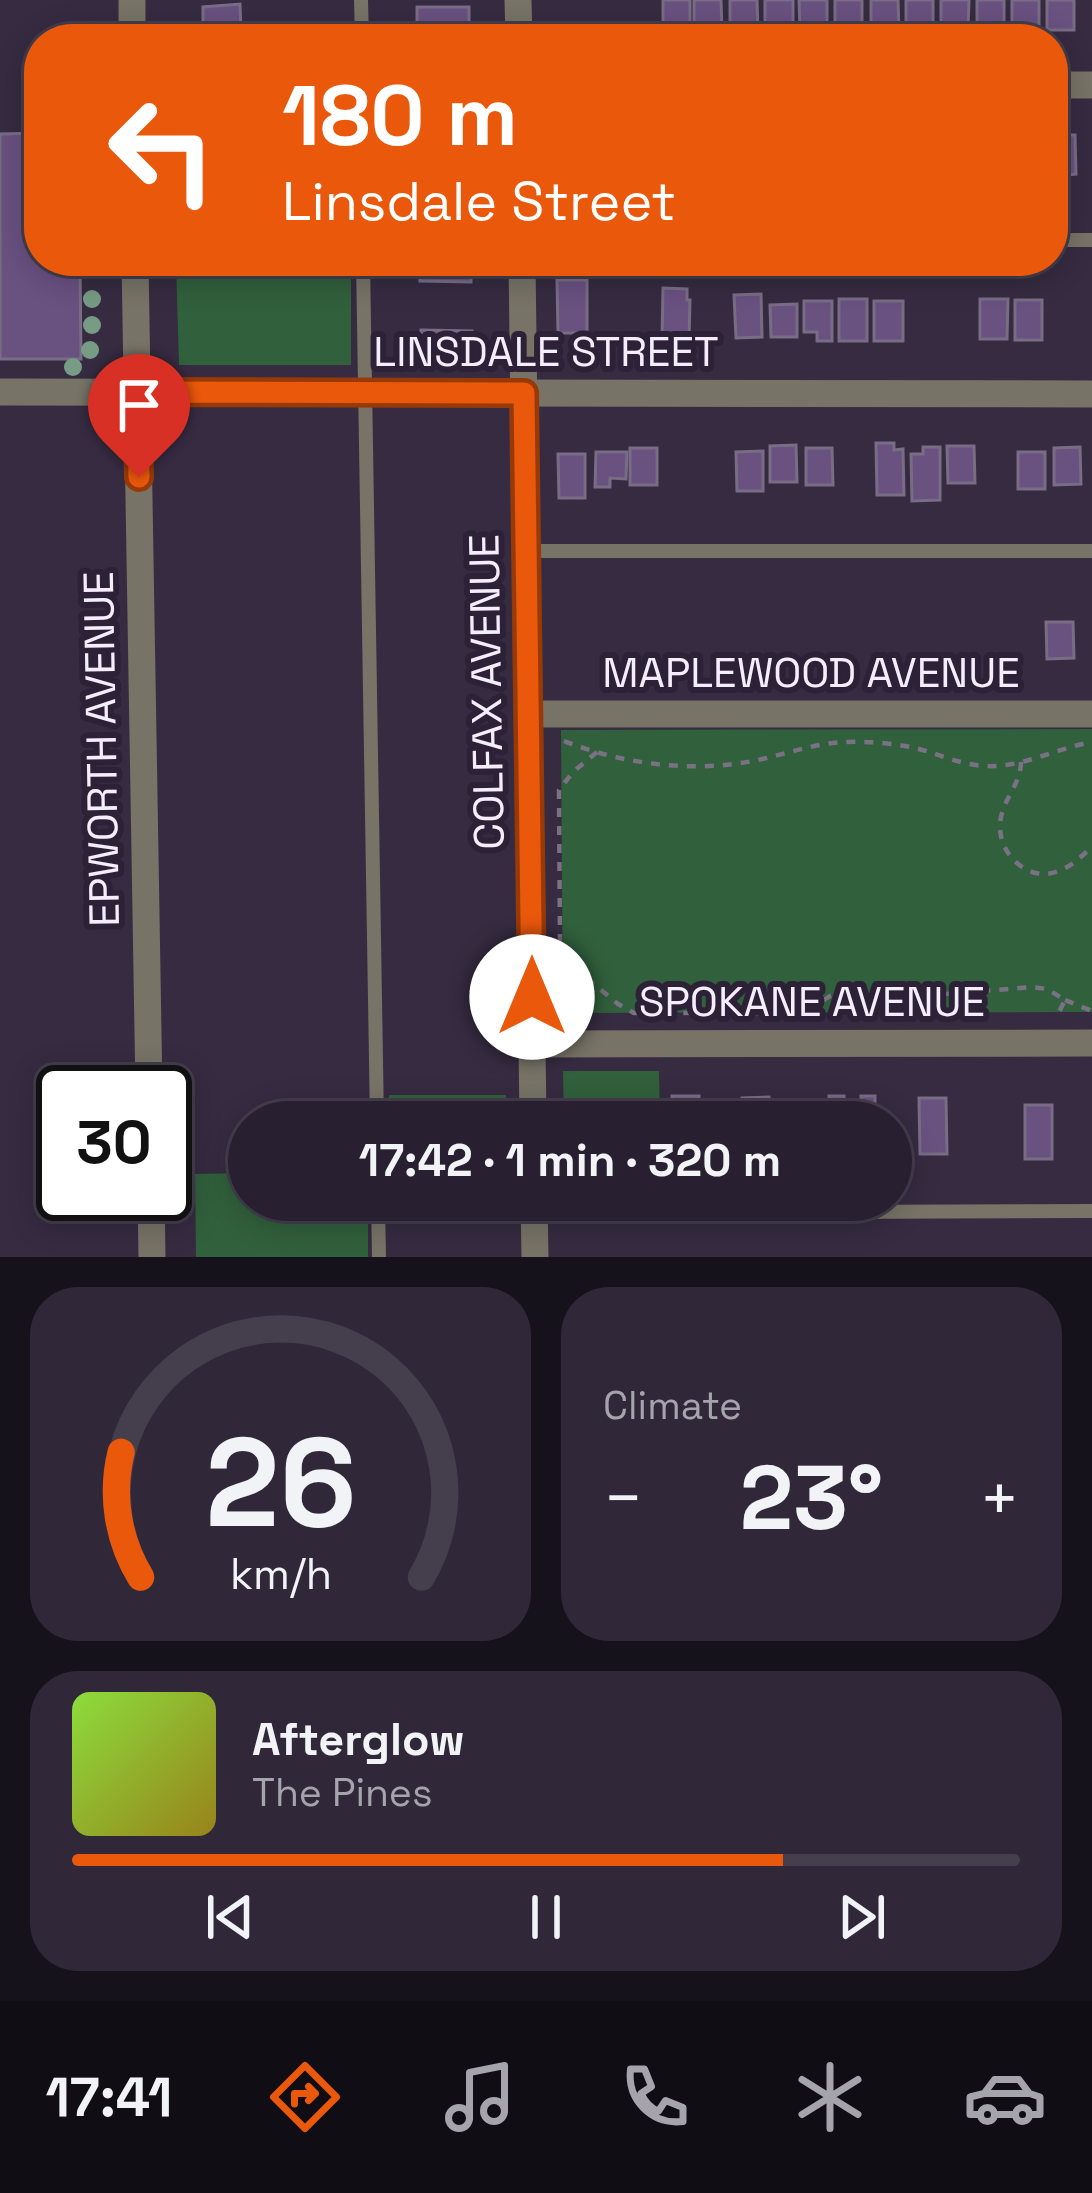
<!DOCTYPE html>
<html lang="en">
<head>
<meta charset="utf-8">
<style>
	:root { --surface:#282031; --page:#302839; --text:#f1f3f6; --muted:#a5a3ab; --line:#443e4d; --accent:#ea580c }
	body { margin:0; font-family:"Space Grotesk",sans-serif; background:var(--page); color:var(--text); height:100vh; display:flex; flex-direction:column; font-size:45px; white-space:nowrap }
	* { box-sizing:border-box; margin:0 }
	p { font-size:39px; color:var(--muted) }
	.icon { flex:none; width:66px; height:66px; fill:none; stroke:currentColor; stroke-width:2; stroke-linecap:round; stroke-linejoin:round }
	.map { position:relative; height:1257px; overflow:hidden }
	.side { display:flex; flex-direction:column; gap:30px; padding:30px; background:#16121b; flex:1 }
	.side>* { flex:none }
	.guide { position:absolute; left:24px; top:24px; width:1044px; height:252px; border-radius:48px; box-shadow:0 6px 30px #0003,0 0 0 3px var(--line); background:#ea580c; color:#fff; overflow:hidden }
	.speed { position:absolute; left:36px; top:1065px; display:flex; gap:24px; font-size:60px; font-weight:700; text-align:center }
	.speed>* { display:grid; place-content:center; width:156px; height:156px; border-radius:50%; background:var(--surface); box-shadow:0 6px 30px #0003,0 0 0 3px var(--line); line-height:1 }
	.speed .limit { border:6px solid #111; border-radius:18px; background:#fff; color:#111 }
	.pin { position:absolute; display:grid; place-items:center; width:102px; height:102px; color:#fff; margin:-123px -51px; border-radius:50% 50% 50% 0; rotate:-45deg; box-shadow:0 0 12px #0007 }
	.pin .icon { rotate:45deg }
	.me { position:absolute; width:132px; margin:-66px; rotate:0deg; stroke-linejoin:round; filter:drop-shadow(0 0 9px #0008) }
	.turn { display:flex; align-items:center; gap:42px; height:252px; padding:0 60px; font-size:54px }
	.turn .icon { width:156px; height:156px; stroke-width:2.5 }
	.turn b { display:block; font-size:84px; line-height:102px }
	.big { font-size:90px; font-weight:600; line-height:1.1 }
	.side .widget { flex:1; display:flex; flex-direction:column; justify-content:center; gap:18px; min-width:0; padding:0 42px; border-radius:48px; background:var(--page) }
	.side .dial { align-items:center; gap:0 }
	.dial svg { height:312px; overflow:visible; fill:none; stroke:var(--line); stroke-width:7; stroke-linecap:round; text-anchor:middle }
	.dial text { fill:var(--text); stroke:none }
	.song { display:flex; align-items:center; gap:36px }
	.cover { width:144px; height:144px; border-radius:18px; background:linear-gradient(135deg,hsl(90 70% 55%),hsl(50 70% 35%)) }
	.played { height:12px; border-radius:6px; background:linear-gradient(90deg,var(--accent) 75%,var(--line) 75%) }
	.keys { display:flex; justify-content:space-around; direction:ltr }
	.heat { display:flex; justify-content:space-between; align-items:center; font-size:66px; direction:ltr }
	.side .tiles { flex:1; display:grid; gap:30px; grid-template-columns:1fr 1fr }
	.widget:last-child { grid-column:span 2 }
	.trip { position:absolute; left:228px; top:1101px; width:684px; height:120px; border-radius:60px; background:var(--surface); box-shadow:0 6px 30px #0003,0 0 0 3px var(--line); font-weight:600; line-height:120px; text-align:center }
	.menu { display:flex; height:192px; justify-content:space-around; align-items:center; background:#100d14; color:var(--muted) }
	.menu .icon { width:84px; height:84px }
	.menu .selected { color:var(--accent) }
	.menu b { font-size:54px; color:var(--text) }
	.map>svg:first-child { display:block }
	.green { fill:#31603c }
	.building { fill:#695180; stroke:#796d86; stroke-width:3 }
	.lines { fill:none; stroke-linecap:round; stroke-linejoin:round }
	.path { stroke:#7a7184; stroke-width:4.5; stroke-dasharray:9 9; stroke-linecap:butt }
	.lane { stroke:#777367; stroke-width:14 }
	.street { stroke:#777367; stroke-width:27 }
	.tree { fill:#779b85 }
	.route-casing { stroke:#983908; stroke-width:30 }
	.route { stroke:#ea580c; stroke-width:21 }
	.labels { text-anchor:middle; stroke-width:12; stroke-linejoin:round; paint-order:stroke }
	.street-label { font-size:42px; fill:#f4edfc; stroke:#2c2137 }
</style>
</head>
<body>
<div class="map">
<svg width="1092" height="1257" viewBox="0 0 1092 1257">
	<rect width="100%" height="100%" fill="#362b41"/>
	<g class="green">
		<polygon points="176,261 351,261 351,365 179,365"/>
		<polygon points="1092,729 1092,1012 563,1013 561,730"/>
		<polygon points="563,1071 659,1071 660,1122 564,1122"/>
		<rect x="389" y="1095" width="117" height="27"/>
		<polygon points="249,1173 249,1200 368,1200 368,1257 196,1257 195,1174"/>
	</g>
	<g class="building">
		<rect x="663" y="0" width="27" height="30"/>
		<polygon points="694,0 721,0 722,30 694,30"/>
		<polygon points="730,0 757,0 758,31 730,31"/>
		<rect x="765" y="0" width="28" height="31"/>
		<polygon points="799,0 827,0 827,32 800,32"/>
		<rect x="835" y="0" width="27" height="32"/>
		<polygon points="871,0 898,0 899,31 871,32"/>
		<rect x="906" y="0" width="27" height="32"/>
		<polygon points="941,0 969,0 968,31 941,31"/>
		<rect x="977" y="0" width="27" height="31"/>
		<rect x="1012" y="0" width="27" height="31"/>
		<rect x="1047" y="0" width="27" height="30"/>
		<polygon points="240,4 241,31 203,30 203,7"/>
		<polygon points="417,7 469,7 469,36 417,35"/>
		<polygon points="39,133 39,261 80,261 81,359 0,359 0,134"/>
		<polygon points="1053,135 1075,135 1076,174 1064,175 1064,185 1053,185"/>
		<polygon points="420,261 471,261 471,282 420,281"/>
		<polygon points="557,280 587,280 587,333 558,333"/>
		<polygon points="663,288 687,289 687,300 690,300 689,340 662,340"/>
		<polygon points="761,294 762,337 736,338 734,295"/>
		<rect x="839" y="299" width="28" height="42"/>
		<polygon points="980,299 1008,299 1007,339 980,339"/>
		<rect x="1015" y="300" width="27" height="40"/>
		<polygon points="804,301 832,301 832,341 817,341 817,332 804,332"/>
		<rect x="874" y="301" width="29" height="40"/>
		<polygon points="797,304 797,337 771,337 770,305"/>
		<polygon points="421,330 472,331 472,359 421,358"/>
		<polygon points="876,443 894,443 894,450 903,449 904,495 877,495"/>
		<polygon points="796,445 797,482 770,482 770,446"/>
		<polygon points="947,446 974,446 975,483 948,483"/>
		<polygon points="923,447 940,447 940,500 912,501 911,454 923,454"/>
		<polygon points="1080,447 1081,484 1054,485 1054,448"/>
		<rect x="630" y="448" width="27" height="37"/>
		<polygon points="806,448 832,448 833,485 806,485"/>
		<polygon points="763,451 763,491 737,491 736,452"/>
		<polygon points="596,452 627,452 626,479 610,478 610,487 595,487"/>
		<rect x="1018" y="452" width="27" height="37"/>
		<polygon points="558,454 585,454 585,498 559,498"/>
		<polygon points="1046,622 1073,622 1074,658 1047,659"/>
		<polygon points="672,1096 699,1096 700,1122 673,1122"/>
		<polygon points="829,1096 844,1096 844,1122 816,1122 816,1105 829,1105"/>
		<polygon points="861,1096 875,1096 875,1122 848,1122 848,1104 861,1104"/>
		<polygon points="769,1097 770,1122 742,1122 742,1098"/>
		<polygon points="919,1098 946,1098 947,1154 920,1154"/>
		<rect x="1025" y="1105" width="27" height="54"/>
	</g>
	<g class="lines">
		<g class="path">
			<path d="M564,741C622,764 691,773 753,761C783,755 812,744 843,742C866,741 893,743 915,748C940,754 960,765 986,766C1022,768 1057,748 1092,742"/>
			<polyline points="597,752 573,772 559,790 560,945 584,976 618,1004 634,1013 805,1013 830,996 855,987 874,985 933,995 1032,987 1047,989 1065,1000 1059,1012"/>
			<path d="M1021,762C1021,783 1005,797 1001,817C996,840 1010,864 1032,872C1056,880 1077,862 1092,846"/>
			<polyline points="1065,1000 1092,1011"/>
		</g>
		<g class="lane">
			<polyline points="361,0 362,39"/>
			<polyline points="1053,240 1092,240"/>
			<polyline points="363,261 377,1122"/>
			<polyline points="526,551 1092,551"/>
			<polyline points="378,1200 379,1257"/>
			<polyline points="534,1213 1092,1211"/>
		</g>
		<g class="street">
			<polyline points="132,0 132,39"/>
			<polyline points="518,0 519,39"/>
			<polyline points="1053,85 1092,85"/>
			<polyline points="135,261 149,1092"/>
			<polyline points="522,261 533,1122"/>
			<polyline points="0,392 1092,394"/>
			<polyline points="529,714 1092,714"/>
			<polyline points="532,1044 1092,1043"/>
			<polyline points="151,1194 152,1257"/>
			<polyline points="534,1200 535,1257"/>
		</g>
	</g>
	<g class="tree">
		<circle cx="92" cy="299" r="9"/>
		<circle cx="92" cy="325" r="9"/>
		<circle cx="90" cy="350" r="9"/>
		<circle cx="73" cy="367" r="9"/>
	</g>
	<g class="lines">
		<defs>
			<polyline id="route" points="139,477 137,392 524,393 532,997"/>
		</defs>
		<use href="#route" class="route-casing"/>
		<use href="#route" class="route"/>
	</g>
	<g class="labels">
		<g class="street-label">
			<text x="546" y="366">LINSDALE STREET</text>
			<text x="811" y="687">MAPLEWOOD AVENUE</text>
			<text transform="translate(486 692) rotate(-91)" y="15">COLFAX AVENUE</text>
			<text transform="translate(101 749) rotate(-91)" y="15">EPWORTH AVENUE</text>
			<text x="812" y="1016">SPOKANE AVENUE</text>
		</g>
	</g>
</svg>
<div class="speed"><div class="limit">30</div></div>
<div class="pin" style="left:139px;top:477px;background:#d93025"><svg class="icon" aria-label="arrive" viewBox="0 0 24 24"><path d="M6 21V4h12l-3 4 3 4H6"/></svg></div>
<svg class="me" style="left:532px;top:997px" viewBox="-20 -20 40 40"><circle r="19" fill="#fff"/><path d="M0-13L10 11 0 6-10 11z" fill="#ea580c"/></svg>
<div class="trip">17:42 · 1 min · 320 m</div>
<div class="guide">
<div class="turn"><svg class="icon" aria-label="left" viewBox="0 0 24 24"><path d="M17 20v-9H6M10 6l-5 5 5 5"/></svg><div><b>180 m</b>Linsdale Street</div></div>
</div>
</div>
<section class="side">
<div class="tiles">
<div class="widget dial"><svg viewBox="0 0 100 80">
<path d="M14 69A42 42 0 1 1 86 69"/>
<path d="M14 69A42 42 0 0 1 9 37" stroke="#ea580c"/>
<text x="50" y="56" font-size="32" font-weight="700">26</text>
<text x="50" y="72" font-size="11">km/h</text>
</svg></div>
<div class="widget"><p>Climate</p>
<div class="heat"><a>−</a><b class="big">23°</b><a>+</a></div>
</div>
<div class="widget">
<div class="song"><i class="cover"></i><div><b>Afterglow</b><p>The Pines</p></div></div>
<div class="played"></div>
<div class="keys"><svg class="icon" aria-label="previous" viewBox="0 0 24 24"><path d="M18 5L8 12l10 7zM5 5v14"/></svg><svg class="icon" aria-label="pause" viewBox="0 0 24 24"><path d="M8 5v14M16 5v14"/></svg><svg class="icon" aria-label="next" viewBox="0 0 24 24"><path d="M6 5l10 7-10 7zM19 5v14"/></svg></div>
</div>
</div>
</section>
<nav class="menu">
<b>17:41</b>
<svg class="icon selected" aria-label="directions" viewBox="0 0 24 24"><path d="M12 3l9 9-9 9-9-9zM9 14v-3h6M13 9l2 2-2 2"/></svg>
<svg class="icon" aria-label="music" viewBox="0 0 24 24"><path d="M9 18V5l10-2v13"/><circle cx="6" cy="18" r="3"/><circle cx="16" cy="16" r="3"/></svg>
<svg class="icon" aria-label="phone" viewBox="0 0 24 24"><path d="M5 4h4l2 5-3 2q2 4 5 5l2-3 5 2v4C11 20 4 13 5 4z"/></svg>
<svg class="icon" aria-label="climate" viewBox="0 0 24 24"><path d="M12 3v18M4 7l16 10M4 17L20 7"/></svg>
<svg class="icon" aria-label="car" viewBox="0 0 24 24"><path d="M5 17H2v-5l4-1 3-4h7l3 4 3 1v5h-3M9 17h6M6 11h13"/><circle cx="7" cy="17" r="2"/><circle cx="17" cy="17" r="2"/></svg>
</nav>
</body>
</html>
